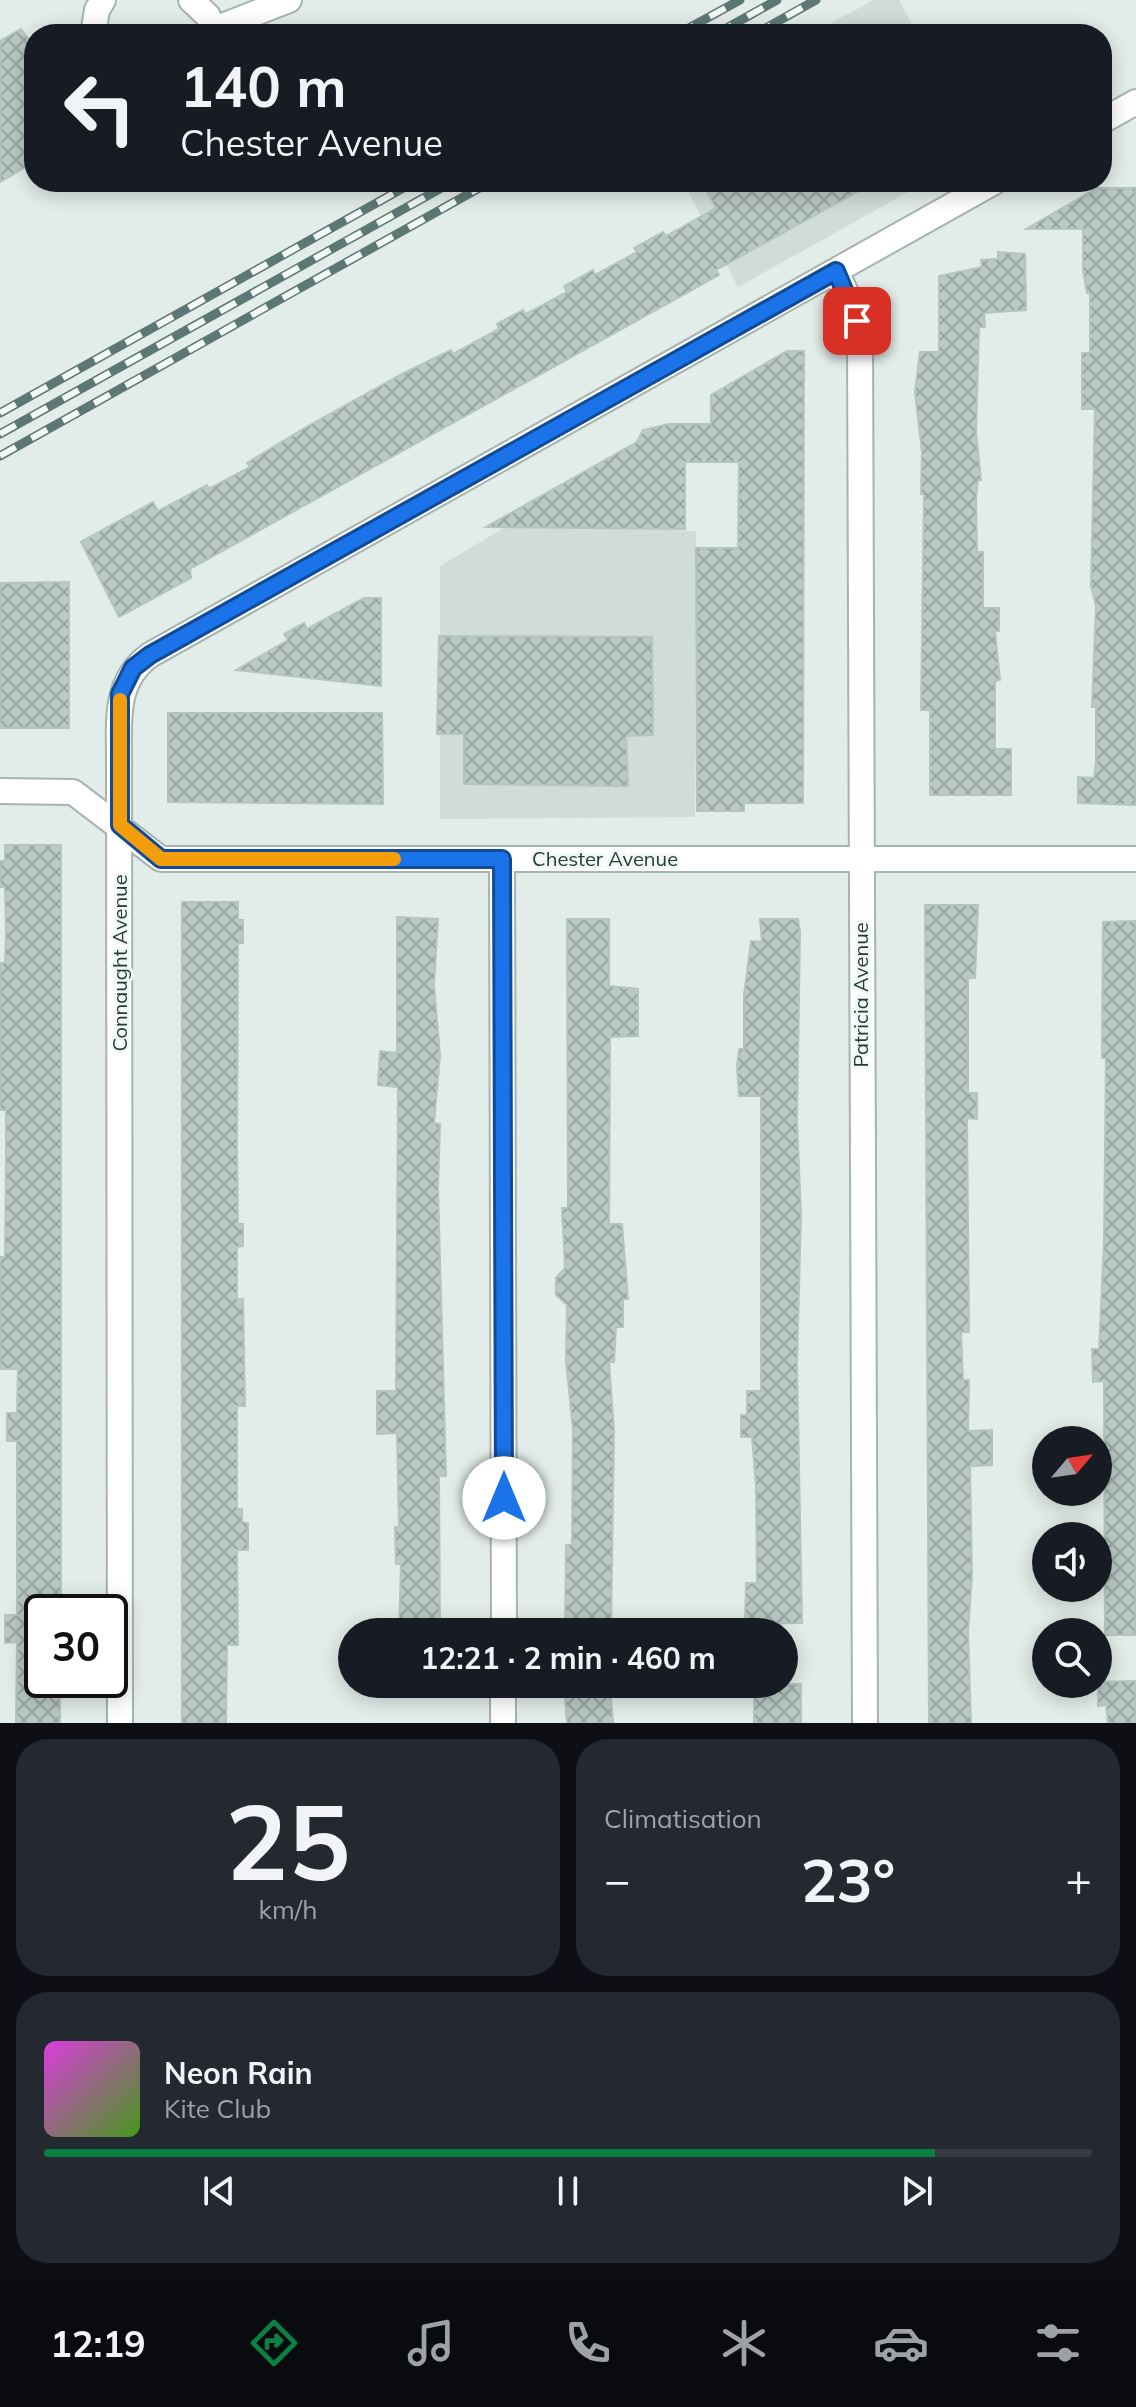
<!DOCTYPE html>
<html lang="fr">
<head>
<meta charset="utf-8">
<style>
	:root { --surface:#171b24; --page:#242831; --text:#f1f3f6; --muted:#9ea1a6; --line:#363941; --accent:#0b8043 }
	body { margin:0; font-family:Mulish,sans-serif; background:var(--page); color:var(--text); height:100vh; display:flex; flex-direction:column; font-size:30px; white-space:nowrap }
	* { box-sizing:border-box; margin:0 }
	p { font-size:26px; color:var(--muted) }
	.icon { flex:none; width:44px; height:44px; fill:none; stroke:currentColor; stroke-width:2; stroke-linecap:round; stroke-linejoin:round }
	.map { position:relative; height:1723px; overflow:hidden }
	.panel { display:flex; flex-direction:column; gap:16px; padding:16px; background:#0d0f14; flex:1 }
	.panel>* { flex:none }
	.top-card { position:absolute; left:24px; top:24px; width:1088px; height:168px; border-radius:32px; box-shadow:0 4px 20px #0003; background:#171b24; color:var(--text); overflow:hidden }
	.needle { width:52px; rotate:61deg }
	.tools { position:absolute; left:1032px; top:1426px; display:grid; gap:16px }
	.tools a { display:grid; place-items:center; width:80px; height:80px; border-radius:50%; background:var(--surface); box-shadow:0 4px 20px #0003; font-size:40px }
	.speed { position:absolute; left:24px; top:1594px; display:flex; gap:16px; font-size:40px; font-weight:700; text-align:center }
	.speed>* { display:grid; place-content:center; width:104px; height:104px; border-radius:50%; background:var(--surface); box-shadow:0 4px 20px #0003; line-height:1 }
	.speed .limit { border:4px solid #111; border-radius:12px; background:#fff; color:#111 }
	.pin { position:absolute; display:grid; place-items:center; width:68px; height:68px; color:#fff; margin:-34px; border-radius:16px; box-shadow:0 4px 12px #0006 }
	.me { position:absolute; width:88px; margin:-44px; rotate:0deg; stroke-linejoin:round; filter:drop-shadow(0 0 6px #0008) }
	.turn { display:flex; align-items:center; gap:28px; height:168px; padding:0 24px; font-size:36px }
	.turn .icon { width:104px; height:104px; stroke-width:2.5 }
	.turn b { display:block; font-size:56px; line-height:68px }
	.big { font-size:60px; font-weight:700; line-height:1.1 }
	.panel .tile { flex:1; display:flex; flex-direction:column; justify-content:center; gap:12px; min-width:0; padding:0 28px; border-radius:32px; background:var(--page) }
	.panel .dial { align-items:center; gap:0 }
	.dial b { font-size:104px; line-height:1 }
	.song { display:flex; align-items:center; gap:24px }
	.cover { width:96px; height:96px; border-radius:12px; background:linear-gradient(135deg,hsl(300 70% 55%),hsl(100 70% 35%)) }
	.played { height:8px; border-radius:4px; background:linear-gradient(90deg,var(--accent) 85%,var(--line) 85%) }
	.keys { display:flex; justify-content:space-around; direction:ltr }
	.heat { display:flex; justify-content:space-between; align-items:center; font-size:44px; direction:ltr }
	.panel .tiles { flex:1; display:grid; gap:16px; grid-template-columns:1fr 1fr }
	.tile:last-child { grid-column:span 2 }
	.trip { position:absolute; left:338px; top:1618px; width:460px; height:80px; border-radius:40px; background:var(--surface); box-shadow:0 4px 20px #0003; font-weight:700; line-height:80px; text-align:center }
	.dock { display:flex; height:128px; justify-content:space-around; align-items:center; background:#090b0e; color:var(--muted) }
	.dock .icon { width:56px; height:56px }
	.dock .selected { color:var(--accent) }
	.dock b { font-size:36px; color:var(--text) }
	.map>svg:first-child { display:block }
	.built { fill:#d0dcd8 }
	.building { fill:url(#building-cross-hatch); stroke:#b4c5c1; stroke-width:2 }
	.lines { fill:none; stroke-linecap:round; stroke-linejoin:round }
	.minor-casing { stroke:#a5b4b1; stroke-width:28 }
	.minor { stroke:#fff; stroke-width:24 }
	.rail-casing { stroke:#5d7874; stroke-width:9 }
	.rail { stroke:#f2f8f6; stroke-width:6; stroke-dasharray:18; stroke-linecap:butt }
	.route-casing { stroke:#114b97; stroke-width:20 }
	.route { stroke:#1a73e8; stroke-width:14 }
	.slow { stroke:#f59e0b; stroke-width:14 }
	.labels { text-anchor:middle; stroke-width:6; stroke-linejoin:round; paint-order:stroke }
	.street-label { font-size:20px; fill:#223c39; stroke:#f2f8f6 }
</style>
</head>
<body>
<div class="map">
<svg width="1136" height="1723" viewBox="0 0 1136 1723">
	<defs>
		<pattern id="building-cross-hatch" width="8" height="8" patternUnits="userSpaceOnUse" patternTransform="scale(2)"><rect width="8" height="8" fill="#bac9c5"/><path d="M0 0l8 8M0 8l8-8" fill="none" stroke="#97a4a1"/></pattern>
	</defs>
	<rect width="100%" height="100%" fill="#e2ece9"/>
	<g class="built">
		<polygon points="874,0 899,0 917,34 811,34"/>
		<polygon points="683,182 926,182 738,287"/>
		<polygon points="509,525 696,531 695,817 440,819 440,566"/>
	</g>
	<g class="building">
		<polygon points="21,29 34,46 34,162 0,182 0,41"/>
		<polygon points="702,182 875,182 716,270 719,275 190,569 191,578 119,617 81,542 153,502 158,511 207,485 209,489 250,467 247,463 308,426 402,374 451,350 453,354 499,329 497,324 523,310 526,314 567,292 564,286 581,277 593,270 595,275 637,252 634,248 663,232 666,236 716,208"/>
		<polygon points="1097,188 1136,188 1136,805 1078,803 1078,777 1094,778 1096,762 1096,707 1092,707 1096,606 1091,586 1095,409 1082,409 1082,353 1090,353 1090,293 1087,293 1083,270 1083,229 1026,229"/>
		<polygon points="998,252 1025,254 1026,310 984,313 985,327 979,327 976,432 981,480 978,480 976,499 977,552 983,552 983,608 999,608 999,631 995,631 1000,680 995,681 995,749 1011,749 1011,795 930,795 930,710 921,710 924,494 921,494 922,452 915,392 920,352 939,352 939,276 982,267 981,260 998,259"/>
		<polygon points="787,351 804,351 803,803 744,803 744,811 697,811 696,548 738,548 739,462 685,462 685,529 486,527 637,442 643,430 669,424 711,424 711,395"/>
		<polygon points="69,582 69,728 0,728 0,583"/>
		<polygon points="364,598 381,598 381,686 236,670 288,640 284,634 304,623 307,629"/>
		<polygon points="439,636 652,637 653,735 626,736 628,786 464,784 464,734 437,734"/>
		<polygon points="168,713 382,713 383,804 168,802"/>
		<polygon points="5,845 61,845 61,1612 42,1612 42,1689 60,1689 60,1723 16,1723 17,1642 5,1643 5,1615 17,1615 17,1441 7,1441 7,1413 17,1413 18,1369 0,1369 0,1257 5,1257 6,1159 6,1110 0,1110 0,963 5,963 6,934 5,887 0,887 0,861 5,861"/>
		<polygon points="182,902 238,902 238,920 243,920 243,943 238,943 237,1149 238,1224 243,1224 243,1246 237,1247 237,1299 243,1299 245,1406 237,1406 237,1509 242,1509 242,1522 248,1523 248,1550 237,1550 238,1645 227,1645 226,1723 182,1723"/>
		<polygon points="925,905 978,905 975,978 968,978 968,1093 977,1093 977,1119 967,1118 969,1332 961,1332 963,1380 969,1380 968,1431 992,1430 992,1465 970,1466 972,1575 968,1632 971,1723 929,1723"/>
		<polygon points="397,917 438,919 434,985 440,1055 434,1123 440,1124 438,1188 446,1476 439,1476 440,1632 399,1632 401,1564 396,1564 395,1527 399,1527 397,1433 377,1434 377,1391 396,1391 398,1087 378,1085 380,1051 397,1053"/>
		<polygon points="567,919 609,919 609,986 638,989 638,1036 610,1037 609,1224 622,1224 628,1299 623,1299 623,1327 616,1327 614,1362 609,1362 614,1429 611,1631 565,1631 566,1545 572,1545 573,1430 566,1360 567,1305 556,1295 556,1278 565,1268 562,1208 568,1208"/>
		<polygon points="760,919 798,919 800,932 797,1121 801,1214 797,1363 802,1623 745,1624 746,1583 757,1583 756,1486 752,1437 741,1437 741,1415 747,1415 747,1391 761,1391 761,1096 739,1096 737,1066 739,1049 744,1049 744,995 751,941 762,942"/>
		<polygon points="1136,921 1136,1635 1105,1635 1104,1381 1093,1382 1092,1349 1099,1349 1104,1242 1106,1058 1102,1058 1103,922"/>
		<polygon points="1136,1681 1136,1723 1108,1723 1106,1705 1098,1706 1098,1682"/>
		<polygon points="564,1684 610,1684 613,1723 567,1723"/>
		<rect x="754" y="1684" width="47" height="39"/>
	</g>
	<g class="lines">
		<defs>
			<g id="minor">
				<polyline points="191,0 208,16 215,34"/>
				<polyline points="215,29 289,0"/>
				<polyline points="93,34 97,10 103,0"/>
				<polyline points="1102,121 1136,102"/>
				<polyline points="836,271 852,306 860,337 865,1723"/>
				<polyline points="0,791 73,792 161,859 1136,859"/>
				<polyline points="502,859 504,1632"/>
				<path d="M120,1723L119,771C120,728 111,683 150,655L994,182"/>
				<polyline points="503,1723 503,1684"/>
			</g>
		</defs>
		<use href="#minor" class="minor-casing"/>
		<use href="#minor" class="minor"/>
		<defs>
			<g id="rail">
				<polyline points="678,34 740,0"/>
				<polyline points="716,34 777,0"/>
				<polyline points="755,34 816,0"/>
				<polyline points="0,413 414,182"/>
				<polyline points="0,434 452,182"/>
				<polyline points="0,456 490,182"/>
			</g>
		</defs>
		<use href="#rail" class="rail-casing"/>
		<use href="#rail" class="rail"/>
	</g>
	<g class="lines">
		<defs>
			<polyline id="route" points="504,1498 502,859 161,859 120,825 120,694 133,668 150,655 836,271 857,321"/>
		</defs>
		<use href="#route" class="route-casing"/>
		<use href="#route" class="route"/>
		<polyline class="slow" points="120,700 120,825 161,859 394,859"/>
	</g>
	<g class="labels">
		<g class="street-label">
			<text x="605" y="866">Chester Avenue</text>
			<text transform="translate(120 963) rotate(-90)" y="7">Connaught Avenue</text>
			<text transform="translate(861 995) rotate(-90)" y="7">Patricia Avenue</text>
		</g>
	</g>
</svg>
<div class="tools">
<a><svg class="needle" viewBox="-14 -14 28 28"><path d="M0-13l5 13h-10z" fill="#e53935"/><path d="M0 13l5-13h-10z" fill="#9ea1a6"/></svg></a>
<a><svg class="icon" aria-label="sound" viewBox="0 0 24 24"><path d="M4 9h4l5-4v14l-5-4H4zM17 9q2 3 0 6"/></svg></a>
<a><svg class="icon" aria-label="search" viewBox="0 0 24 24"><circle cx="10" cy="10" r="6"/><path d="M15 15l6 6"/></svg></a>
</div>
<div class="speed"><div class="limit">30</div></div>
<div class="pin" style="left:857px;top:321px;background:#d93025"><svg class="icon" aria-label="arrive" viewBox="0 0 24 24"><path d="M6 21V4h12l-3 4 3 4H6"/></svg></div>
<svg class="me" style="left:504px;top:1498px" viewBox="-20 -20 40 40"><circle r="19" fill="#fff"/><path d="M0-13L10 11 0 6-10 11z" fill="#1a73e8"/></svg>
<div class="trip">12:21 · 2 min · 460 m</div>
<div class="top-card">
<div class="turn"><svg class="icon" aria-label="left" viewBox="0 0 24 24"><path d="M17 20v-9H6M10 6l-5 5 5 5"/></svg><div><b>140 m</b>Chester Avenue</div></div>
</div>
</div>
<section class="panel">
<div class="tiles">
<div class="tile dial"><b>25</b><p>km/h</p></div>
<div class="tile"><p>Climatisation</p>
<div class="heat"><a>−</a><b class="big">23°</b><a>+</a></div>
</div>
<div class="tile">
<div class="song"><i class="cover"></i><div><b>Neon Rain</b><p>Kite Club</p></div></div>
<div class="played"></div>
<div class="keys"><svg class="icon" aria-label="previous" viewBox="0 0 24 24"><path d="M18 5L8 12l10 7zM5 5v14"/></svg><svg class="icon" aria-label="pause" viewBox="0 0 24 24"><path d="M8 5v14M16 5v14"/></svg><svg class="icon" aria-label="next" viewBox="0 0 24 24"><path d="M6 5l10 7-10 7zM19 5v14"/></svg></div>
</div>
</div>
</section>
<nav class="dock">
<b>12:19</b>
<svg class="icon selected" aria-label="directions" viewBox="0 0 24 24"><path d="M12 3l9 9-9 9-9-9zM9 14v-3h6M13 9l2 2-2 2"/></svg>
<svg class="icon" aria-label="music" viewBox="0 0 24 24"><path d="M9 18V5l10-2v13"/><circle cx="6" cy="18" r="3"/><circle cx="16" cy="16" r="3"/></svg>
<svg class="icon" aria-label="phone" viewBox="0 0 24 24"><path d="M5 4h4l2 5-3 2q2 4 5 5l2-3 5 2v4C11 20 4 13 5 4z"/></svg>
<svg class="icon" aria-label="climate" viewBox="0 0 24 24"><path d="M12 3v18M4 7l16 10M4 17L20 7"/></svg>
<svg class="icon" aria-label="car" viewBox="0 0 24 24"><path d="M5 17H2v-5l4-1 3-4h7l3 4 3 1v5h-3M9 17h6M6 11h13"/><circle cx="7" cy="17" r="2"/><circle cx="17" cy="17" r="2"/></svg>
<svg class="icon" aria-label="filters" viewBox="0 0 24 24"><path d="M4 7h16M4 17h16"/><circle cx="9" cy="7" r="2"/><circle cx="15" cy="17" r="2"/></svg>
</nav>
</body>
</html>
